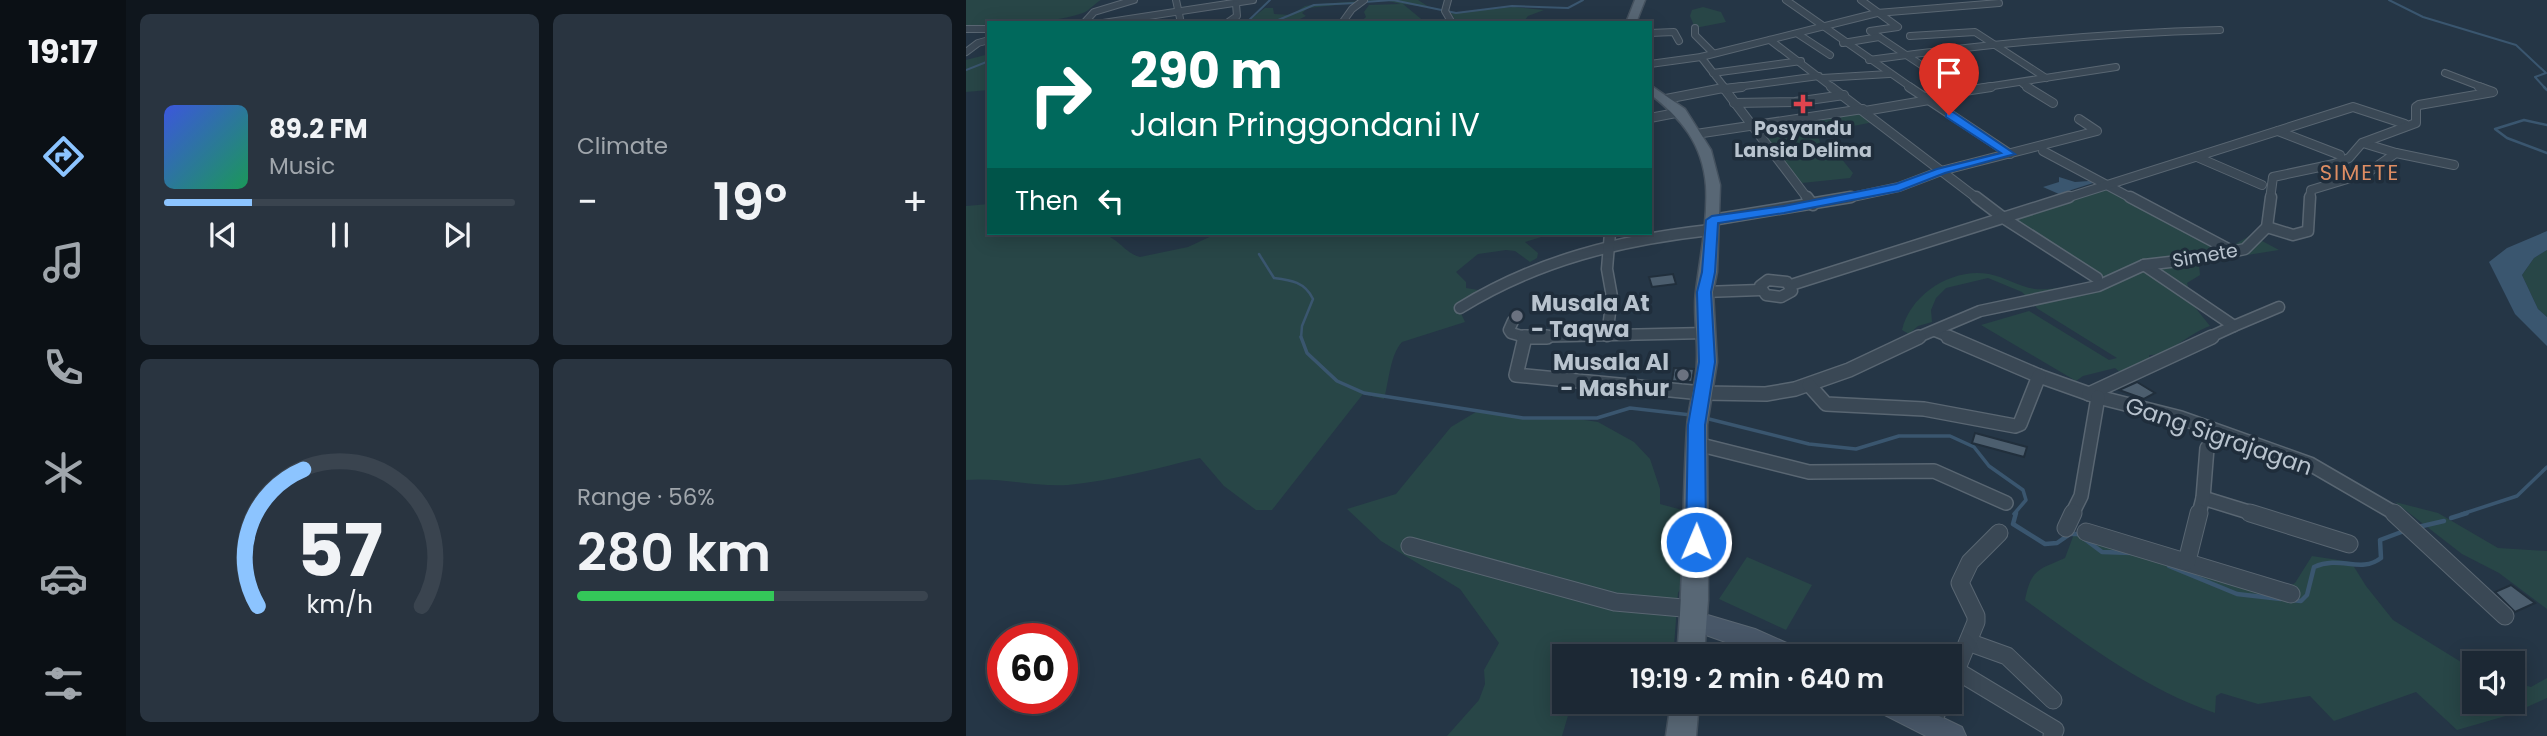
<!DOCTYPE html>
<html lang="en">
<head>
<meta charset="utf-8">
<style>
	:root { --surface:#1c2834; --page:#293440; --text:#f1f3f6; --muted:#a0a6ac; --line:#3a444f; --accent:#8cc4ff }
	body { margin:0; font-family:Poppins,sans-serif; background:var(--page); color:var(--text); height:100vh; display:flex; flex-direction:column; font-size:26px; white-space:nowrap }
	* { box-sizing:border-box; margin:0 }
	p { font-size:23px; color:var(--muted) }
	.icon { flex:none; width:38px; height:38px; fill:none; stroke:currentColor; stroke-width:2; stroke-linecap:round; stroke-linejoin:round }
	.map { position:relative; flex:1; overflow:hidden }
	.details { display:flex; flex-direction:column; gap:14px; padding:14px; background:#0f161d; width:840px }
	.details>* { flex:none }
	.banner { position:absolute; left:21px; top:21px; width:665px; height:214px; border-radius:0px; box-shadow:0 4px 18px #0003,0 0 0 2px var(--line); background:#00695c; color:#fff; overflow:hidden }
	.tools { position:absolute; left:1496px; top:651px; display:grid; gap:14px }
	.tools a { display:grid; place-items:center; width:63px; height:63px; border-radius:0px; background:var(--surface); box-shadow:0 4px 18px #0003,0 0 0 2px var(--line); font-size:35px }
	.speed { position:absolute; left:21px; top:623px; display:flex; gap:14px; font-size:35px; font-weight:700; text-align:center }
	.speed>* { display:grid; place-content:center; width:91px; height:91px; border-radius:50%; background:var(--surface); box-shadow:0 4px 18px #0003,0 0 0 2px var(--line); line-height:1 }
	.speed .limit { border:10px solid #d22; background:#fff; color:#111 }
	.pin { position:absolute; display:grid; place-items:center; width:60px; height:60px; color:#fff; margin:-72px -30px; border-radius:50% 50% 50% 0; rotate:-45deg; box-shadow:0 0 7px #0007 }
	.pin .icon { rotate:45deg }
	.me { position:absolute; width:77px; margin:-38px; rotate:1deg; stroke-linejoin:round; filter:drop-shadow(0 0 5px #0008) }
	.turn { display:flex; align-items:center; gap:24px; height:147px; padding:0 28px; font-size:32px }
	.turn .icon { width:91px; height:91px; stroke-width:2.5 }
	.turn b { display:block; font-size:49px; line-height:60px }
	.then { display:flex; align-items:center; height:66px; padding:0 28px; background:#0003; gap:14px; font-size:26px }
	.big { font-size:52px; font-weight:600; line-height:1.1 }
	.details .tile { flex:1; display:flex; flex-direction:column; justify-content:center; gap:10px; min-width:0; padding:0 24px; border-radius:10px; background:var(--page) }
	.details .dial { align-items:center; gap:0 }
	.dial svg { height:182px; overflow:visible; fill:none; stroke:var(--line); stroke-width:7; stroke-linecap:round; text-anchor:middle }
	.dial text { fill:var(--text); stroke:none }
	.song { display:flex; align-items:center; gap:21px }
	.cover { width:84px; height:84px; border-radius:10px; background:linear-gradient(135deg,hsl(230 70% 55%),hsl(150 70% 35%)) }
	.played { height:7px; border-radius:4px; background:linear-gradient(90deg,var(--accent) 25%,var(--line) 25%) }
	.keys { display:flex; justify-content:space-around; direction:ltr }
	.heat { display:flex; justify-content:space-between; align-items:center; font-size:38px; direction:ltr }
	.charge { height:10px; border-radius:5px; background:linear-gradient(90deg,#34c759 56%,var(--line) 0) }
	.details .tiles { flex:1; display:grid; gap:14px; grid-template-columns:repeat(2,1fr) }
	.trip { position:absolute; left:586px; top:644px; width:410px; height:70px; border-radius:0px; background:var(--surface); box-shadow:0 4px 18px #0003,0 0 0 2px var(--line); font-weight:600; line-height:70px; text-align:center }
	main { display:flex; flex:1; min-height:0 }
	.tab-bar { display:flex; flex-direction:column; width:126px; justify-content:space-around; align-items:center; background:#0b1015; color:var(--muted) }
	.tab-bar .icon { width:49px; height:49px }
	.tab-bar .active { color:var(--accent) }
	.tab-bar b { font-size:32px; color:var(--text) }
	.map>svg:first-child { display:block }
	.green { fill:#284647 }
	.water { fill:#3a566f }
	.lines { fill:none; stroke-linecap:round; stroke-linejoin:round }
	.stream-far3 { stroke:#3a566f; stroke-width:2 }
	.stream-far2 { stroke:#3a566f; stroke-width:2.5 }
	.stream-far1 { stroke:#3a566f; stroke-width:3.5 }
	.stream { stroke:#3a566f; stroke-width:4.5 }
	.building { fill:#4c5e6e; stroke:#212f3c; stroke-width:2 }
	.minor-far4-casing { stroke:#596672; stroke-width:8 }
	.minor-far3-casing { stroke:#596672; stroke-width:10 }
	.minor-far2-casing { stroke:#596672; stroke-width:13 }
	.minor-far1-casing { stroke:#596672; stroke-width:16 }
	.minor-casing { stroke:#596672; stroke-width:19 }
	.secondary-casing { stroke:#596672; stroke-width:2 }
	.primary-casing { stroke:#44515e; stroke-width:3 }
	.minor-far4 { stroke:#3a4855; stroke-width:6 }
	.minor-far3 { stroke:#3a4855; stroke-width:8 }
	.minor-far2 { stroke:#3a4855; stroke-width:10 }
	.minor-far1 { stroke:#3a4855; stroke-width:13 }
	.minor { stroke:#3a4855; stroke-width:17 }
	.secondary { fill:#485768; fill-rule:evenodd }
	.primary { fill:#586775; fill-rule:evenodd }
	.route { fill:#1a73e8; stroke:#114b97; stroke-width:2 }
	.health-dot { fill:#e0444e; stroke:#1f2d3b; stroke-width:2.5 }
	.worship-dot { fill:#6b7280; stroke:#1f2d3b; stroke-width:2.5 }
	.labels { text-anchor:middle; stroke-width:7; stroke-linejoin:round; paint-order:stroke }
	.far-poi-label { font-size:19px; font-weight:bold; fill:#b8c3ce; stroke:#1f2d3b }
	.far-street-label { font-size:19px; fill:#b8c3ce; stroke:#1f2d3b }
	.far-quarter-label { font-size:21px; letter-spacing:2px; fill:#de8d63; stroke:#1f2d3b }
	.poi-label { font-size:23px; font-weight:bold; fill:#b8c3ce; stroke:#1f2d3b; text-anchor:start }
	.street-label { font-size:23px; fill:#b8c3ce; stroke:#1f2d3b }
</style>
</head>
<body>
<main>
<nav class="tab-bar">
<b>19:17</b>
<svg class="icon active" aria-label="directions" viewBox="0 0 24 24"><path d="M12 3l9 9-9 9-9-9zM9 14v-3h6M13 9l2 2-2 2"/></svg>
<svg class="icon" aria-label="music" viewBox="0 0 24 24"><path d="M9 18V5l10-2v13"/><circle cx="6" cy="18" r="3"/><circle cx="16" cy="16" r="3"/></svg>
<svg class="icon" aria-label="phone" viewBox="0 0 24 24"><path d="M5 4h4l2 5-3 2q2 4 5 5l2-3 5 2v4C11 20 4 13 5 4z"/></svg>
<svg class="icon" aria-label="climate" viewBox="0 0 24 24"><path d="M12 3v18M4 7l16 10M4 17L20 7"/></svg>
<svg class="icon" aria-label="car" viewBox="0 0 24 24"><path d="M5 17H2v-5l4-1 3-4h7l3 4 3 1v5h-3M9 17h6M6 11h13"/><circle cx="7" cy="17" r="2"/><circle cx="17" cy="17" r="2"/></svg>
<svg class="icon" aria-label="filters" viewBox="0 0 24 24"><path d="M4 7h16M4 17h16"/><circle cx="9" cy="7" r="2"/><circle cx="15" cy="17" r="2"/></svg>
</nav>
<section class="details">
<div class="tiles">
<div class="tile">
<div class="song"><i class="cover"></i><div><b>89.2 FM</b><p>Music</p></div></div>
<div class="played"></div>
<div class="keys"><svg class="icon" aria-label="previous" viewBox="0 0 24 24"><path d="M18 5L8 12l10 7zM5 5v14"/></svg><svg class="icon" aria-label="pause" viewBox="0 0 24 24"><path d="M8 5v14M16 5v14"/></svg><svg class="icon" aria-label="next" viewBox="0 0 24 24"><path d="M6 5l10 7-10 7zM19 5v14"/></svg></div>
</div>
<div class="tile"><p>Climate</p>
<div class="heat"><a>−</a><b class="big">19°</b><a>+</a></div>
</div>
<div class="tile dial"><svg viewBox="0 0 100 80">
<path d="M14 69A42 42 0 1 1 86 69"/>
<path d="M14 69A42 42 0 0 1 34 9" stroke="#8cc4ff"/>
<text x="50" y="56" font-size="32" font-weight="700">57</text>
<text x="50" y="72" font-size="11">km/h</text>
</svg></div>
<div class="tile"><p>Range · 56%</p><b class="big">280 km</b><div class="charge"></div></div>
</div>
</section>
<div class="map">
<svg width="1581" height="736" viewBox="0 0 1581 736">
	<rect width="100%" height="100%" fill="#253646"/>
	<g class="green">
		<path d="M0,0H135C129,3 124,10 117,13C84,25 36,21 0,27Z"/>
		<polygon points="409,0 452,0 463,7 474,9 437,4 460,23 393,23 400,17 398,12 403,5 435,4 418,0 342,8 336,13 340,16 326,23 280,23 299,8 307,8 308,14 325,15 339,6 353,4"/>
		<polygon points="548,7 578,10 562,16 557,23 491,23 485,13"/>
		<polygon points="737,7 755,12 760,22 729,28 724,16 726,10"/>
		<polygon points="23,54 23,90 0,92 0,60"/>
		<polygon points="895,113 908,122 850,133 855,144 870,152 887,173 884,178 836,183 799,139 838,132 834,122"/>
		<path d="M1142,187L1259,250L1285,235L1313,250L1262,258L1233,266L1234,275L1221,283L1223,290L1212,296L1228,306L1244,326C1225,332 1200,357 1183,355L1184,359L1155,373L1149,368L1117,376L1110,381L1015,325L1063,311L1143,360L1151,358L1072,309L1056,292L1022,278L980,288L970,298L965,310L966,322L952,326L943,334L936,330C944,294 987,267 1023,274C1039,277 1054,287 1069,289C1083,291 1125,283 1139,280L1044,220Z"/>
		<path d="M23,204V233C55,233 102,228 132,233C152,236 158,253 174,257L222,247L252,233H630L610,236L585,234L559,242L572,253L571,258L564,262L549,251L540,250L512,254L490,272L500,282V288L512,290L492,307L499,322L436,342C424,355 423,381 418,399L397,394L306,510H290L258,486L234,458C191,468 146,481 102,485C68,487 34,477 0,480V206Z"/>
		<polygon points="1581,250 1581,317 1572,309 1556,275 1568,258"/>
		<polygon points="510,412 558,418 605,418 632,422 668,442 684,459 694,489 694,504 720,511 722,574 712,593 708,646 698,656 598,656 598,702 606,702 596,736 481,736 513,700 519,684 518,670 533,643 494,589 415,541 381,509 430,494 485,427"/>
		<polygon points="1429,502 1472,513 1532,548 1581,551 1581,609 1533,573 1496,554"/>
		<path d="M1108,534L1175,552L1309,594L1329,583L1346,556L1385,562L1400,586L1427,620L1508,670V702H1547V682L1565,687L1581,678V698L1543,715L1491,730L1450,692L1368,721L1344,696L1292,704L1255,693L1250,696L1249,713C1180,690 1117,642 1059,600C1065,569 1072,570 1099,558Z"/>
		<polygon points="781,557 846,585 820,630 753,599"/>
	</g>
	<g class="water">
		<polygon points="1093,177 1109,182 1123,181 1127,183 1093,194 1077,187 1093,182"/>
		<polygon points="1581,231 1581,250 1568,258 1556,275 1572,309 1581,317 1581,346 1549,314 1523,262 1541,248"/>
	</g>
	<g class="lines">
		<g class="stream-far3">
			<polyline points="1423,0 1457,17 1550,45 1580,73 1569,77 1579,88"/>
			<polyline points="398,2 427,0 490,13 546,6 602,8 617,0"/>
			<polyline points="280,23 304,0"/>
			<polyline points="305,23 348,5 390,3"/>
			<polyline points="0,70 23,61"/>
		</g>
		<g class="stream-far2">
			<polyline points="1578,87 1581,90"/>
			<polyline points="1581,125 1558,120 1529,129 1541,138 1581,153"/>
			<path d="M293,254L308,278C325,280 339,282 347,299L336,326L335,338"/>
		</g>
		<g class="stream-far1">
			<polyline points="335,337 341,353 371,381 398,393 557,418 631,418 664,408 725,415"/>
			<polyline points="739,418 843,444 890,449 933,436 984,436 1008,447 1023,466 1057,490 1060,500 1048,514"/>
			<polyline points="1496,514 1551,496 1581,467"/>
		</g>
		<g class="stream">
			<polyline points="1050,513 1047,524 1079,544 1091,543 1104,534 1112,534 1136,552 1166,553"/>
			<polyline points="1485,518 1501,513"/>
			<polyline points="1452,527 1478,521"/>
			<polyline points="1203,566 1271,594 1315,599"/>
			<path d="M1326,600L1335,601L1341,595L1348,567C1375,555 1394,574 1415,558L1414,540L1438,531"/>
		</g>
	</g>
	<g class="building">
		<polygon points="707,274 710,284 686,287 683,277"/>
		<polygon points="708,368 728,369 726,382 706,381"/>
		<polygon points="1171,382 1189,393 1178,399 1153,390"/>
		<polygon points="1009,433 1061,447 1058,457 1006,443"/>
		<polygon points="1545,585 1569,603 1549,612 1529,592"/>
	</g>
	<g class="lines">
		<defs>
			<g id="minor-far4">
				<polyline points="210,0 215,23"/>
				<polyline points="482,0 479,11 486,23"/>
				<polyline points="820,0 946,88"/>
				<polyline points="895,0 932,27 904,31 990,88"/>
				<polyline points="118,23 128,12 168,0"/>
				<polyline points="137,23 287,0"/>
				<polyline points="261,23 271,16 270,4"/>
				<polyline points="376,23 386,9 398,0"/>
				<polyline points="729,28 729,35 747,53"/>
				<polyline points="0,29 23,29"/>
				<polyline points="684,33 708,32 713,41"/>
				<polyline points="832,34 864,55"/>
				<polyline points="944,36 1009,32 1080,78"/>
				<polyline points="804,40 867,88"/>
				<polyline points="877,43 913,37"/>
				<polyline points="0,52 12,43 23,40"/>
				<polyline points="735,57 759,88"/>
				<path d="M903,60C1020,44 1136,33 1254,30"/>
				<polyline points="684,64 735,57 911,13 1033,3"/>
				<polyline points="747,73 835,61"/>
				<polyline points="1479,73 1518,88"/>
				<polyline points="856,78 923,74"/>
				<polyline points="1057,84 1064,88"/>
				<polyline points="763,88 853,76"/>
				<polyline points="1014,88 1150,67"/>
			</g>
			<g id="minor-far3">
				<polyline points="757,87 842,199"/>
				<polyline points="865,87 1012,199"/>
				<polyline points="943,87 1044,154"/>
				<polyline points="987,87 995,92"/>
				<polyline points="1061,87 1087,103"/>
				<polyline points="758,89 776,87"/>
				<polyline points="959,97 1025,87"/>
				<polyline points="700,99 757,88"/>
				<polyline points="768,103 829,102 878,95"/>
				<polyline points="899,111 963,100"/>
				<polyline points="684,118 715,112"/>
				<polyline points="1312,131 1374,155"/>
				<polyline points="730,134 897,109"/>
				<polyline points="1397,143 1430,153"/>
				<polyline points="1077,151 1167,199"/>
				<polyline points="1231,157 1296,185"/>
				<polyline points="877,199 933,187 975,171 1131,131 1113,119"/>
				<polyline points="1097,199 1387,107 1439,124"/>
				<polyline points="1304,199 1307,177 1368,164 1383,158 1396,143 1450,123 1450,107 1453,105 1527,92 1513,87"/>
				<polyline points="1344,199 1345,190 1401,173 1430,153 1488,165"/>
			</g>
			<g id="minor-far2">
				<polyline points="841,197 847,205"/>
				<polyline points="1010,197 1039,219 1131,278"/>
				<polyline points="1164,197 1262,249"/>
				<polyline points="746,220 885,197"/>
				<polyline points="1301,227 1327,235 1342,231 1344,197"/>
				<polyline points="1178,265 1268,326 1313,307"/>
				<polygon points="802,280 821,282 826,291 815,297 800,295 794,286"/>
				<polyline points="825,285 1103,197"/>
				<polyline points="738,292 794,290"/>
				<path d="M494,308C572,260 654,240 744,230"/>
				<polyline points="547,321 543,330 545,333 559,337 740,333"/>
				<polyline points="969,331 986,338"/>
				<polyline points="641,336 646,297 641,269 644,233"/>
				<polyline points="950,338 1014,311 1132,286 1178,265 1238,258 1279,249 1301,227 1305,197"/>
				<polyline points="1242,338 1268,326"/>
			</g>
			<g id="minor-far1">
				<polyline points="557,337 581,337"/>
				<polyline points="559,337 550,375 736,393 800,394 829,389 883,370 953,337"/>
				<polyline points="982,337 1073,376 1132,397 1215,418 1344,464 1430,514"/>
				<polyline points="843,385 860,404 958,409 1049,426 1054,424 1073,376"/>
				<polyline points="1123,394 1246,337"/>
				<polyline points="731,444 843,472 968,471 1040,503"/>
				<polyline points="1237,498 1289,514"/>
				<polyline points="1106,514 1115,496 1132,397"/>
				<polyline points="1233,514 1237,498 1241,448"/>
			</g>
			<g id="minor">
				<polyline points="1284,513 1383,544"/>
				<polyline points="1428,513 1539,616"/>
				<polyline points="1100,528 1107,513"/>
				<polyline points="1120,532 1325,594"/>
				<polyline points="444,546 649,602 728,609"/>
				<polyline points="1221,561 1233,513"/>
				<polyline points="1002,642 1041,656 1087,700"/>
				<polyline points="996,674 1089,730 1086,736"/>
				<polyline points="984,685 1010,622 1010,616 994,583 1004,562 1033,533"/>
				<polyline points="961,722 969,716 976,702"/>
			</g>
			<g id="secondary">
				<polygon points="728,611 789,629 832,648 835,656 799,656 720,628 716,621 720,614"/>
				<polygon points="905,702 944,702 996,727 1000,736 960,736 909,710"/>
			</g>
			<g id="primary">
				<polygon points="669,0 679,0 670,23 660,23"/>
				<path d="M684,85L719,109L745,150L754,185L751,272L747,292L751,362L741,425L742,600L738,656H711C718,580 716,504 721,428C722,405 731,383 731,360C732,337 727,313 730,291C734,257 742,221 740,186C737,144 715,118 684,94Z"/>
				<polygon points="705,702 733,702 730,736 700,736"/>
			</g>
		</defs>
		<use href="#minor-far4" class="minor-far4-casing"/>
		<use href="#minor-far3" class="minor-far3-casing"/>
		<use href="#minor-far2" class="minor-far2-casing"/>
		<use href="#minor-far1" class="minor-far1-casing"/>
		<use href="#minor" class="minor-casing"/>
		<use href="#secondary" class="secondary-casing"/>
		<use href="#primary" class="primary-casing"/>
		<use href="#minor-far4" class="minor-far4"/>
		<use href="#minor-far3" class="minor-far3"/>
		<use href="#minor-far2" class="minor-far2"/>
		<use href="#minor-far1" class="minor-far1"/>
		<use href="#minor" class="minor"/>
		<use href="#secondary" class="secondary"/>
		<use href="#primary" class="primary"/>
	</g>
	<polygon class="route" points="980,112 987,112 1049,154 979,173 933,191 818,213 752,223 749,272 745,292 749,362 739,425 740,542 737,547 730,550 723,547 720,542 722,425 733,362 731,292 736,272 740,220 746,216 818,206 930,184 971,169 1035,153 980,117"/>
	<path class="health-dot" d="M833.5 93.5h7v7h7v7h-7v7h-7v-7h-7v-7h7z"/>
	<g class="worship-dot">
		<circle cx="551" cy="316" r="7"/>
		<circle cx="717" cy="375" r="7"/>
	</g>
	<g class="labels">
		<g class="far-poi-label">
			<text x="837" y="135">Posyandu<tspan x="837" dy="22">Lansia Delima</tspan></text>
		</g>
		<g class="far-street-label">
			<text transform="translate(1239 255) rotate(-10)" y="7">Simete</text>
		</g>
		<g class="far-quarter-label">
			<text x="1394" y="180">SIMETE</text>
		</g>
		<g class="poi-label">
			<text x="565" y="311">Musala At<tspan x="565" dy="26">- Taqwa</tspan></text>
			<text x="703" y="370" text-anchor="end">Musala Al<tspan x="703" dy="26">- Mashur</tspan></text>
		</g>
		<g class="street-label">
			<text transform="translate(1253 436) rotate(19)" y="8">Gang Sigrajagan</text>
		</g>
	</g>
</svg>
<div class="tools">
<a><svg class="icon" aria-label="sound" viewBox="0 0 24 24"><path d="M4 9h4l5-4v14l-5-4H4zM17 9q2 3 0 6"/></svg></a>
</div>
<div class="speed"><div class="limit">60</div></div>
<div class="pin" style="left:983px;top:115px;background:#d93025"><svg class="icon" aria-label="arrive" viewBox="0 0 24 24"><path d="M6 21V4h12l-3 4 3 4H6"/></svg></div>
<svg class="me" style="left:730px;top:542px" viewBox="-20 -20 40 40"><circle r="17" fill="#1a73e8" stroke="#fff" stroke-width="3"/><path d="M0-11L8 9 0 5-8 9z" fill="#fff"/></svg>
<div class="trip">19:19 · 2 min · 640 m</div>
<div class="banner">
<div class="turn"><svg class="icon" aria-label="right" viewBox="0 0 24 24"><path d="M7 20v-9h11M14 6l5 5-5 5"/></svg><div><b>290 m</b>Jalan Pringgondani IV</div></div>
<div class="then">Then<svg class="icon" aria-label="left" viewBox="0 0 24 24"><path d="M17 20v-9H6M10 6l-5 5 5 5"/></svg></div>
</div>
</div>
</main>
</body>
</html>
